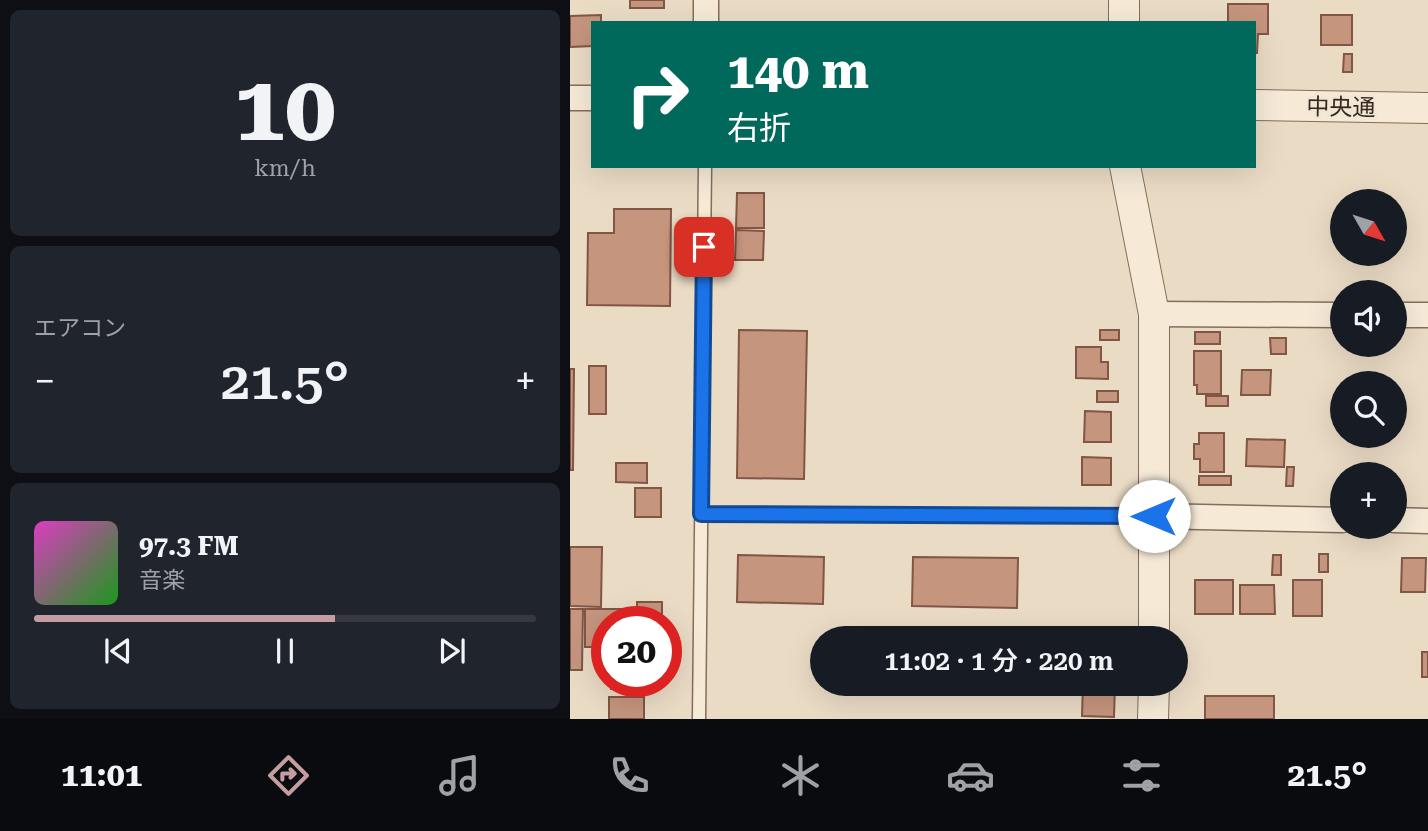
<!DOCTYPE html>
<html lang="ja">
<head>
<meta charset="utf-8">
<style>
	:root { --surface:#171b24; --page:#20242c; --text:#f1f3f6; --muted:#9ea1a6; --line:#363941; --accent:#c49ca2 }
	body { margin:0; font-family:"Roboto Serif","Noto Sans JP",serif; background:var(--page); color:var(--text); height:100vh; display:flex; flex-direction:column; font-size:26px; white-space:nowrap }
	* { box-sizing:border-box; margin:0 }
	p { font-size:23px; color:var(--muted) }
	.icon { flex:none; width:38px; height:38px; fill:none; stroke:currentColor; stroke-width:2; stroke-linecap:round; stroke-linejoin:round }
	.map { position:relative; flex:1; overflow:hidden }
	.drawer { display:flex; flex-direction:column; gap:10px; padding:10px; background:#0d0f14; width:570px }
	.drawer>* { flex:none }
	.banner { position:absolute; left:21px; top:21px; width:665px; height:147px; border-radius:0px; box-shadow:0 7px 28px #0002; background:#00695c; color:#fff; overflow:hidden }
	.needle { width:46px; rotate:129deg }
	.fabs { position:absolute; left:760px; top:189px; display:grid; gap:14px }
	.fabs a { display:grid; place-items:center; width:77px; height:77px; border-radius:50%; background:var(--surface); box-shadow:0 7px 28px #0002; font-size:35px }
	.speed { position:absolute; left:21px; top:606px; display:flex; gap:14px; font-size:35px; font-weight:700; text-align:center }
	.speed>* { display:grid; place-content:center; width:91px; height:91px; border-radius:50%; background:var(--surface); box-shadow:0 7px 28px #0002; line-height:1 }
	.speed .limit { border:10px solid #d22; background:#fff; color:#111 }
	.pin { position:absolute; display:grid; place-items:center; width:60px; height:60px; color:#fff; margin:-30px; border-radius:14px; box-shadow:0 4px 10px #0006 }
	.me { position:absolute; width:77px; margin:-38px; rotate:270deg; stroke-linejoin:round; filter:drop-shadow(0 0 5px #0008) }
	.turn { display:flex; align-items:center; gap:24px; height:147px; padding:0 21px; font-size:32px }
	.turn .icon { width:91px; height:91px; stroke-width:2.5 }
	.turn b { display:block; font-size:49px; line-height:60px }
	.big { font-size:52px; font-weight:600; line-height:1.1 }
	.drawer .widget { flex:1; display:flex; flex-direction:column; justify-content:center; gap:10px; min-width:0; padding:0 24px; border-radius:10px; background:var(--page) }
	.drawer .dial { align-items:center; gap:0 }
	.dial b { font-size:91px; line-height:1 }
	.song { display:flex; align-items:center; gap:21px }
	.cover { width:84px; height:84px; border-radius:10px; background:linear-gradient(135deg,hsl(310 70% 55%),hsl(120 70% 35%)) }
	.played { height:7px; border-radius:4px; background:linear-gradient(90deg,var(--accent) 60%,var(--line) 60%) }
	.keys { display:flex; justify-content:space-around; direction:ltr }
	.heat { display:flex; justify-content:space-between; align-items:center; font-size:38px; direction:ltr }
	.trip { position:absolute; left:240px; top:626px; width:378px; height:70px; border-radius:35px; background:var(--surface); box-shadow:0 7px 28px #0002; font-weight:600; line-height:70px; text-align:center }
	.menu { display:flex; height:112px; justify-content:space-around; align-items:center; background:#090b0e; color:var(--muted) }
	.menu .icon { width:49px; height:49px }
	.menu .selected { color:var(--accent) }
	.menu b { font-size:32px; color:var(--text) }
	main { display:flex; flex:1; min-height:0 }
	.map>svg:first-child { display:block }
	.building { fill:#c5957e; stroke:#815644; stroke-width:2 }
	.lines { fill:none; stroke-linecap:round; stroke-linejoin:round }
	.service-casing { stroke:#836d5d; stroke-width:15 }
	.minor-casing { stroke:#836d5d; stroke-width:27 }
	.tertiary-casing { stroke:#836d5d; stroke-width:32 }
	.service { stroke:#f6ead7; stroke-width:12 }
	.minor { stroke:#f6ead7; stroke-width:24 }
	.tertiary { stroke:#f6ead7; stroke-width:30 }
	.route-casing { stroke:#114b97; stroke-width:18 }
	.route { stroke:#1a73e8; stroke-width:12 }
	.labels { text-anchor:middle; stroke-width:6; stroke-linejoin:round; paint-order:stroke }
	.street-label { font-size:23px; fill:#35281f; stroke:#f2e6d4 }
</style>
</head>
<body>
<main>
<section class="drawer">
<div class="widget dial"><b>10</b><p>km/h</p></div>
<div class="widget"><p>エアコン</p>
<div class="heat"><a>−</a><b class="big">21.5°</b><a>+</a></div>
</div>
<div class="widget">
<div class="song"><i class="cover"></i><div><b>97.3 FM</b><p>音楽</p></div></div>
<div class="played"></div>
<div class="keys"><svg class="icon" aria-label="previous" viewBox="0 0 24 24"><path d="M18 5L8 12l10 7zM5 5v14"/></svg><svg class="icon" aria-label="pause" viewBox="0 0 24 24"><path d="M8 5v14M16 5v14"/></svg><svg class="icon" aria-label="next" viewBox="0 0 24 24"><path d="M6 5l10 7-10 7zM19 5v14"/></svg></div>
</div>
</section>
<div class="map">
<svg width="858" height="719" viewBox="0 0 858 719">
	<rect width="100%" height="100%" fill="#eadbc5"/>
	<g class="building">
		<rect x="60" y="0" width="34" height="8"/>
		<polygon points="658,4 698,4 698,34 688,34 687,53 684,53 684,23 658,23"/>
		<polygon points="31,15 31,23 23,23 23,46 0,47 0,16"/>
		<rect x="751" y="15" width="31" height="30"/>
		<polygon points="774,54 782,54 782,72 773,72"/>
		<polygon points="167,193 194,193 194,228 166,228"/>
		<polygon points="44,209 101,209 100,306 17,305 18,233 44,233"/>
		<polygon points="166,230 194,231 193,260 165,260"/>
		<polygon points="169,330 237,331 234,479 167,478"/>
		<rect x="530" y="330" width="19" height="10"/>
		<rect x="625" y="332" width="25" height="12"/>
		<polygon points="700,338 716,338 716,354 701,354"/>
		<polygon points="506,347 531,347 531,362 538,362 538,379 506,378"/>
		<polygon points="624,351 651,351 651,394 627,394 627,385 624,385"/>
		<rect x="19" y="366" width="17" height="48"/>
		<polygon points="0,369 4,369 3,470 0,470"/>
		<polygon points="672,370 701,370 700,395 671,395"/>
		<rect x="527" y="391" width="21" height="11"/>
		<rect x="636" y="396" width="22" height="10"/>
		<polygon points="515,411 541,412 541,442 514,442"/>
		<polygon points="629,433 654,433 654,472 630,472 630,459 624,459 624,444 629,444"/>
		<polygon points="677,439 715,440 714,467 676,466"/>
		<polygon points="512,457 541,458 541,485 512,485"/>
		<polygon points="46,463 77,463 77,483 46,482"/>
		<polygon points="717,467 724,467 723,486 716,486"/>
		<rect x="629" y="476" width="32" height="9"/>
		<rect x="65" y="488" width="26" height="29"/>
		<polygon points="0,547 32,547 31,607 0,606"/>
		<rect x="749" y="554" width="9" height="18"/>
		<polygon points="168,555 254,557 253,604 167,602"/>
		<polygon points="703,555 711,555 711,575 702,575"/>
		<polygon points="343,557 448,558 447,608 342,606"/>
		<polygon points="832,558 856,558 855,592 831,592"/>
		<rect x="625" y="580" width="38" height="34"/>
		<rect x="723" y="580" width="29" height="36"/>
		<polygon points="670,585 704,585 705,614 670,614"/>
		<rect x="67" y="602" width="25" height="19"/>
		<polygon points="0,609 13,609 12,670 0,670"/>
		<polygon points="15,609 56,609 56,621 37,621 37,647 15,647"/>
		<rect x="852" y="652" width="6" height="25"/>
		<rect x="41" y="681" width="15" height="8"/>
		<polygon points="513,684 545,684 544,717 512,716"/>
		<rect x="635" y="696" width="69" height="23"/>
		<rect x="39" y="697" width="35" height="22"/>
	</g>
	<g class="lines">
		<defs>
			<g id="service">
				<polyline points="131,514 584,516"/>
				<polyline points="129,719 135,166"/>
			</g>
			<g id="minor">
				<polyline points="136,23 136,0"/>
				<polyline points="0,98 23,98"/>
				<polyline points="584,314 772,315"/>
				<polyline points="824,315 858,315"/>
				<polyline points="584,516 772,520"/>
				<polyline points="824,520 858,521"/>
			</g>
			<g id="tertiary">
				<polyline points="554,23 554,0"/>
				<polyline points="684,105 858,108"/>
				<polyline points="555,166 584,314 584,639"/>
				<polyline points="583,719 584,684"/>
			</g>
		</defs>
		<use href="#service" class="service-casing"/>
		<use href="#minor" class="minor-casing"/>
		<use href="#tertiary" class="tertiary-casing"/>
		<use href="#service" class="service"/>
		<use href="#minor" class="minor"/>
		<use href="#tertiary" class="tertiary"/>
	</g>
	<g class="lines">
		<defs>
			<polyline id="route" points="134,247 131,514 584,516"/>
		</defs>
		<use href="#route" class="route-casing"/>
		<use href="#route" class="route"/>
	</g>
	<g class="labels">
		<g class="street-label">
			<text transform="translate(771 107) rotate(1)" y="8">中央通</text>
		</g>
	</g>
</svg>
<div class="fabs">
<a><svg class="needle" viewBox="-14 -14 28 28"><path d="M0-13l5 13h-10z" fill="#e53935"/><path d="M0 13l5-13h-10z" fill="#9ea1a6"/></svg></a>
<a><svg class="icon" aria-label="sound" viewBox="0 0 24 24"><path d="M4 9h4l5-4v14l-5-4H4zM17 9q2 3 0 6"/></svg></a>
<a><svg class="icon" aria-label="search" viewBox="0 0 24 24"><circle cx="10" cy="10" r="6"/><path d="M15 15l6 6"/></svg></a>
<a>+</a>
</div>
<div class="speed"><div class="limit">20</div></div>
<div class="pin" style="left:134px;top:247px;background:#d93025"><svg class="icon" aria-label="arrive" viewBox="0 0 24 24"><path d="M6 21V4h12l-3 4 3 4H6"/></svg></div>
<svg class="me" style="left:584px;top:516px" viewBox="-20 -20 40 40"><circle r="19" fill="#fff"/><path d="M0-13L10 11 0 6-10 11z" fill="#1a73e8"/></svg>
<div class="trip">11:02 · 1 分 · 220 m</div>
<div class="banner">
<div class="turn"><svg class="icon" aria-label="right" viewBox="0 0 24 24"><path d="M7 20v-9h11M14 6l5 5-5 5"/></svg><div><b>140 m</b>右折</div></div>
</div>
</div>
</main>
<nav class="menu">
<b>11:01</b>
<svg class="icon selected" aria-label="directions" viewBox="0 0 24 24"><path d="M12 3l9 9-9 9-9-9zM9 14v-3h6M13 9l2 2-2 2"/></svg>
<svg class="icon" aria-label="music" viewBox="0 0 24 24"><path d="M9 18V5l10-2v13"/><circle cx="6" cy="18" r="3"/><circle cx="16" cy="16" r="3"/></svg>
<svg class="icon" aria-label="phone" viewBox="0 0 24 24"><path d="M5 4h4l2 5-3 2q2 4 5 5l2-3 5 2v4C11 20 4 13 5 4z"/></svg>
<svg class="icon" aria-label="climate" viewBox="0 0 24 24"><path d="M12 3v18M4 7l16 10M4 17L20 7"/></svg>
<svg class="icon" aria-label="car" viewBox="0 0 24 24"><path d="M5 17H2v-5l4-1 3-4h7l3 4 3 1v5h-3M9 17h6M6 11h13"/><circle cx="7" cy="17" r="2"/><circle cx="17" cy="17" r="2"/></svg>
<svg class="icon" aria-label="filters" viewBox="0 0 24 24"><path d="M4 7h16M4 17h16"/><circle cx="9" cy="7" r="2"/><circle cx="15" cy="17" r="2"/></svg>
<b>21.5°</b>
</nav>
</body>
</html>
